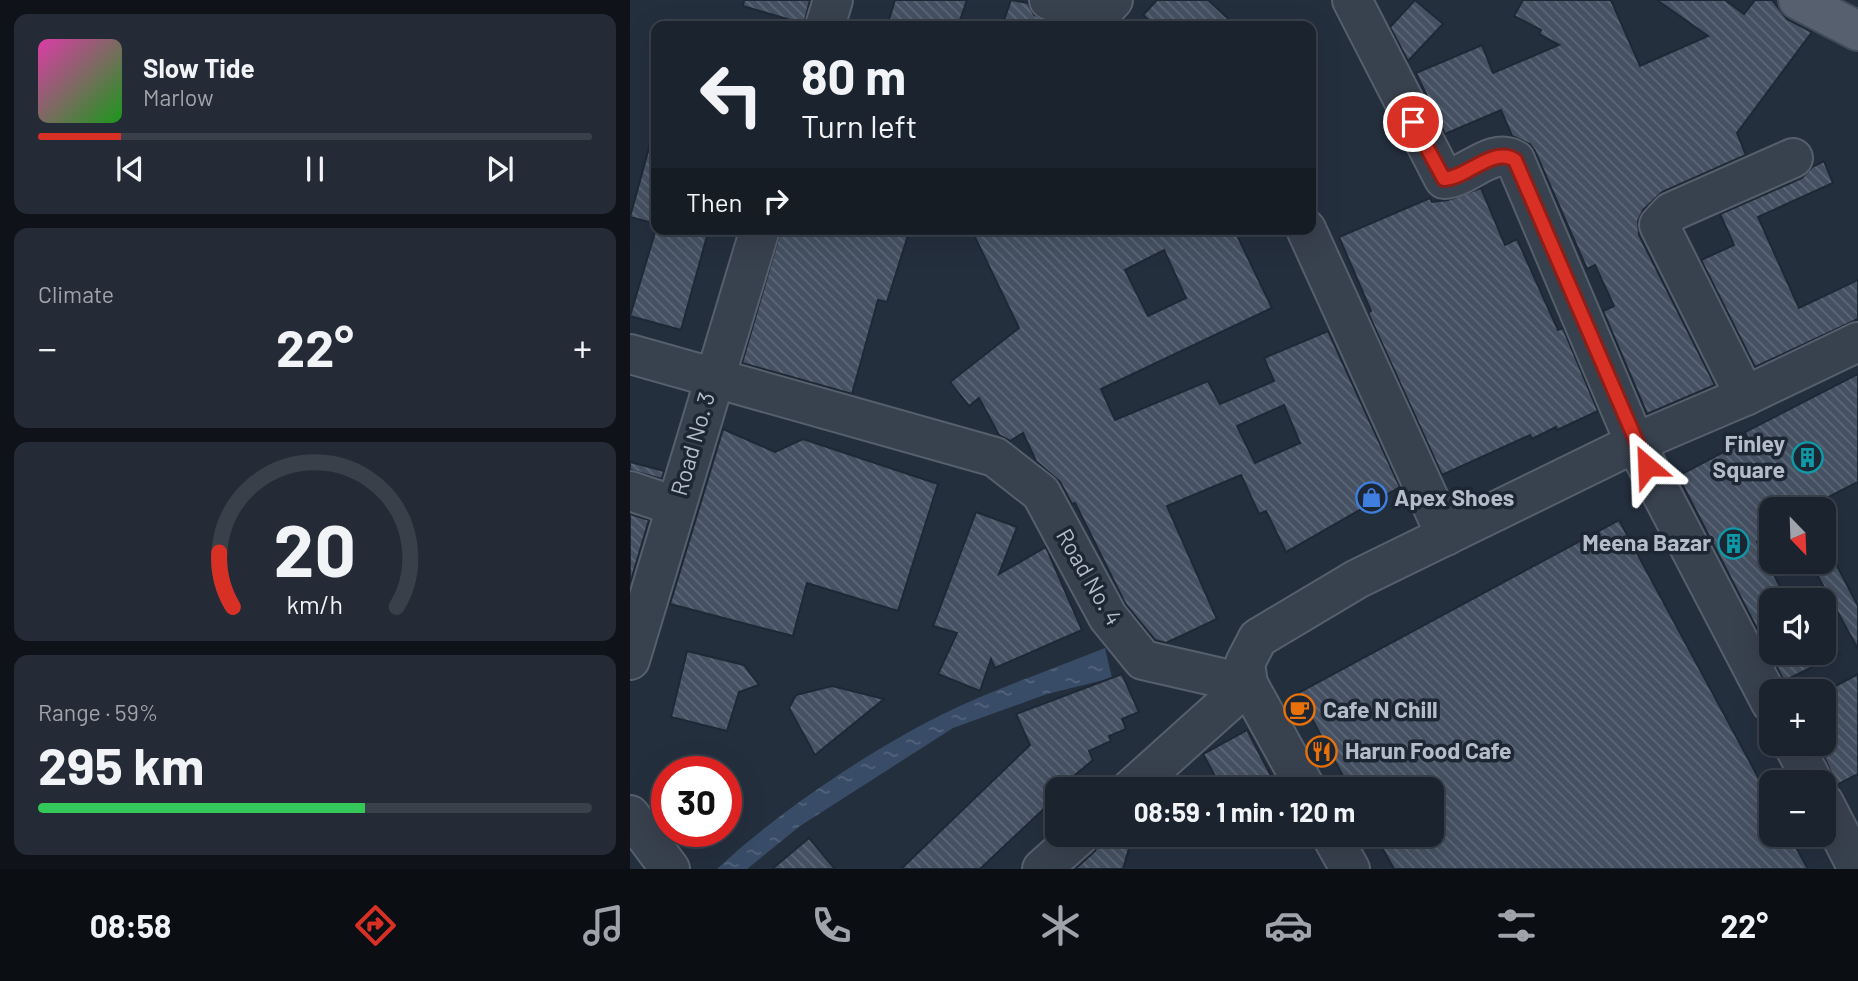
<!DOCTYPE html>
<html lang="en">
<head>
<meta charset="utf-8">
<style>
	:root { --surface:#1b232e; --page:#242b36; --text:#f1f3f6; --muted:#a0a4aa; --line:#39404a; --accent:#d93025 }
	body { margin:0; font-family:Barlow,sans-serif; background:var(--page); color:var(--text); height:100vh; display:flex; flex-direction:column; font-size:26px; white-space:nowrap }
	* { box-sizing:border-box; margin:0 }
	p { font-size:23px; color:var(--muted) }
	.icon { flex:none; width:38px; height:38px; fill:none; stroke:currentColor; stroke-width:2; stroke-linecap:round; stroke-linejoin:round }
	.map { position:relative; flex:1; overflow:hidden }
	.side { display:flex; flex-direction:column; gap:14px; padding:14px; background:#0f1319; width:630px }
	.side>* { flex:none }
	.top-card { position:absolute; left:21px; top:21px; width:665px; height:214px; border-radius:14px; box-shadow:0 7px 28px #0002,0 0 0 2px var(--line); background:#1b232e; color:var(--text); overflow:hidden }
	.needle { width:46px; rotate:157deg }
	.buttons { position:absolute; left:1129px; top:497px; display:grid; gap:14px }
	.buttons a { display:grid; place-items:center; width:77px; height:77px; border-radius:14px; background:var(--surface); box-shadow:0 7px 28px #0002,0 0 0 2px var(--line); font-size:35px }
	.speed { position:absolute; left:21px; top:756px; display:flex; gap:14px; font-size:35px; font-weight:700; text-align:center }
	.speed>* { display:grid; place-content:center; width:91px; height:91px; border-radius:50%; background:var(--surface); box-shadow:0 7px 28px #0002,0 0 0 2px var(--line); line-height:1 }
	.speed .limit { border:10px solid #d22; background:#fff; color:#111 }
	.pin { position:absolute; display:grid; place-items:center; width:60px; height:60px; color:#fff; margin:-30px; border:4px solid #fff; border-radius:50%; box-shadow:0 2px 7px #0007 }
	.me { position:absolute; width:77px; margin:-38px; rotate:334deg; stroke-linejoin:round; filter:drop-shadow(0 0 5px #0008) }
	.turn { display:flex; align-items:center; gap:24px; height:147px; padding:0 35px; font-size:32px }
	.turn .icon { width:91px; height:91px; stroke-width:2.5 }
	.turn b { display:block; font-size:49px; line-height:60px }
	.then { display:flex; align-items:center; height:66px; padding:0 35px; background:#0003; gap:14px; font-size:26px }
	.big { font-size:52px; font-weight:700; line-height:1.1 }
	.side .card { flex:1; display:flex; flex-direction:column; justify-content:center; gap:10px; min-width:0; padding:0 24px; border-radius:14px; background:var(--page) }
	.side .dial { align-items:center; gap:0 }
	.dial svg { height:182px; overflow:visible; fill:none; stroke:var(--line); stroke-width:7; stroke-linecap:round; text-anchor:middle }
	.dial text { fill:var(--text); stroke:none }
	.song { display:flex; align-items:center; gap:21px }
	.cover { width:84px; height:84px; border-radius:10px; background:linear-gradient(135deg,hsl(320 70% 55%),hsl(120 70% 35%)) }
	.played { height:7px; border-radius:4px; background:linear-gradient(90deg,var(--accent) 15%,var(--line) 15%) }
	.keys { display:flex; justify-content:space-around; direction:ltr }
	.heat { display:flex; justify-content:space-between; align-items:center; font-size:38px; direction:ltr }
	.charge { height:10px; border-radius:5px; background:linear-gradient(90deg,#34c759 59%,var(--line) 0) }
	.trip { position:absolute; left:415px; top:777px; width:399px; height:70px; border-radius:14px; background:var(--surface); box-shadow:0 7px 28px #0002,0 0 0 2px var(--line); font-weight:700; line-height:70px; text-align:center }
	.tab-bar { display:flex; height:112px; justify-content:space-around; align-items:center; background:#0b0e12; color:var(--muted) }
	.tab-bar .icon { width:49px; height:49px }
	.tab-bar .current { color:var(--accent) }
	.tab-bar b { font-size:32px; color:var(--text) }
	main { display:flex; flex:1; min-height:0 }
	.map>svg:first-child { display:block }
	.water { fill:url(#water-ripples) }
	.building { fill:url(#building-back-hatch); stroke:#1f2835; stroke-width:2; fill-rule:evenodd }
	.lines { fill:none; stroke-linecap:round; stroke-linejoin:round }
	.minor-casing { stroke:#565f6c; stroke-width:42 }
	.major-casing { stroke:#414a57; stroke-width:42 }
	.minor { stroke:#38414e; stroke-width:38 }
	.major { stroke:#56606e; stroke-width:38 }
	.route-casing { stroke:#8d1f18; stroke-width:18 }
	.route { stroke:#d93025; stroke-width:12 }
	.labels { text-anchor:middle; stroke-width:7; stroke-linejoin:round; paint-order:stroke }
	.street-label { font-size:23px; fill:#b4bcc9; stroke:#1d2633 }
	.poi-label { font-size:23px; font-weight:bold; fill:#b4bcc9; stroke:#1d2633; text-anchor:start }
</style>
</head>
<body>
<main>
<section class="side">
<div class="card">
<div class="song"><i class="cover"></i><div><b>Slow Tide</b><p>Marlow</p></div></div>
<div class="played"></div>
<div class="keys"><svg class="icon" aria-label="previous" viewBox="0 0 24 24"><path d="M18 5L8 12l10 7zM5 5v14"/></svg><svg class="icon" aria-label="pause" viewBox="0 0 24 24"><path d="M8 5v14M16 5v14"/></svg><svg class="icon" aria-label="next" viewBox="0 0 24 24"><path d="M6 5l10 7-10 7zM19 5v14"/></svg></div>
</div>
<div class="card"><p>Climate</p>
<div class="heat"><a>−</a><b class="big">22°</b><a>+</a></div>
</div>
<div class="card dial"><svg viewBox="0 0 100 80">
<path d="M14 69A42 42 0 1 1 86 69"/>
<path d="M14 69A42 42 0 0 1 8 45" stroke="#d93025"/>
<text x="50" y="56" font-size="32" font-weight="700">20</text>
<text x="50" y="72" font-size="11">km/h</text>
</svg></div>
<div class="card"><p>Range · 59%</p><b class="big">295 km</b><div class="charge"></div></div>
</section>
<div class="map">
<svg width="1228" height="869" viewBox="0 0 1228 869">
	<defs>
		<pattern id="water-ripples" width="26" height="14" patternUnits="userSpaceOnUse" patternTransform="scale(1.75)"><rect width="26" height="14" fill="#394c67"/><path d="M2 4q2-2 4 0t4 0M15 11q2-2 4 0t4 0" fill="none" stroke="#53647b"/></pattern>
		<pattern id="building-back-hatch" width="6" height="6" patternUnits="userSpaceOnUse" patternTransform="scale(1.75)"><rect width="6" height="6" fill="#455162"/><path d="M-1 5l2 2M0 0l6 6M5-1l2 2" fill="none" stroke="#5d6877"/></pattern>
	</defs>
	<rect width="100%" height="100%" fill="#242f3e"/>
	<path class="water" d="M475,648L482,678L417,694L323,728L170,826L117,869H87C145,814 239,751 311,715C364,689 421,670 475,648Z"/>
	<g class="building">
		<polygon points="114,0 180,0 174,24 113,6"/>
		<polygon points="265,0 337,0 328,26 257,26"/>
		<polygon points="381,0 398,3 404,15 430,26 372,26"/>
		<polygon points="527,0 578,0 606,26 525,26 513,15"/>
		<polygon points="785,0 813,24 778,61 760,27"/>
		<polygon points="893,0 981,0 1010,66 1078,36 1027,0 1095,0 1114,14 1125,0 1142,0 1157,19 1182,32 1107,133 1116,155 1032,192 1013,210 1008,221 1009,235 1085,385 1017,414 973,311 984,306 965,265 957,269 905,151 900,144 882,136 871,110 815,134 786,73 852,45 863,73 929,45 909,34 911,30 884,16"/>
		<polygon points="20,144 26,145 26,224 0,217"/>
		<polygon points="1194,161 1203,183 1128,217 1169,308 1228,280 1228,319 1125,367 1071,260 1104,245 1090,214 1172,178 1182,167"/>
		<polygon points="851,188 875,245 887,239 928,330 933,328 968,411 927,430 926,427 902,439 900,435 812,475 738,313 741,311 709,237 800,198 802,202 818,200"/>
		<polygon points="26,229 79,229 51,330 0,316"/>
		<polygon points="151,229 280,229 257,302 248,300 222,394 112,363"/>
		<path d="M341,229H604L642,308L471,389L485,420L578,381L590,404L644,381L634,358L698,331L770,487L656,552L636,511L629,514L611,475L537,506L587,619L536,643L525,640L496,605L445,503L442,504L430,482L406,461L393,433L380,441L369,435L349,398L339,406L320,382L389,328ZM534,250L556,298L518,316L495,270ZM654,405L670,443L625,463L607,426Z"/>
		<polygon points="1228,374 1228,482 1175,509 1141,509 1141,535 1127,542 1157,600 1141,600 1141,653 1211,653 1154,681 1048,476 1118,439 1115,432"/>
		<polygon points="93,429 145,452 173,439 308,484 268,611 177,583 163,636 40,604"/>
		<polygon points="0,462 34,471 32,479 0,470"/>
		<polygon points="346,512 387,527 369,574 416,547 452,630 365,668 361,659 350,691 308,674 327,633 303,626"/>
		<polygon points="0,514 19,520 0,584"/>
		<polygon points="989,520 1141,801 1141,835 1159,835 1178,869 764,869 745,835 802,835 802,789 720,789 668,693"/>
		<polygon points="1180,562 1205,562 1228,606 1228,649"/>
		<polygon points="57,651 114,665 129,685 109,692 97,731 41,717"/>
		<polygon points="492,674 509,712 492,719 496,729 479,736 481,741 459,751 463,760 415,800 419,804 350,869 271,869 400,745 386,714"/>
		<polygon points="1228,674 1228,774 1207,785 1188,744 1194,744 1194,692"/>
		<polygon points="202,686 254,699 185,755 159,708 166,695"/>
		<polygon points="617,730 648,789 592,789 573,754"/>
		<polygon points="471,835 503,835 493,869 445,869 465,851"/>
		<polygon points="179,838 205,869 142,869"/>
	</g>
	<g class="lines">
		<defs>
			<g id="minor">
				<polyline points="419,0 469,15 483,0"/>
				<path d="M722,0L814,179C837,178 862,146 885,160L1005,443L1141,703"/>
				<polyline points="195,26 203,0"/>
				<polyline points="676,229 816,536"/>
				<polyline points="0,354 365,457 411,493 478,617 513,660 618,684 501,789"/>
				<polyline points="1115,396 1029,225 1041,212 1163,158"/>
				<polyline points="0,491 45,506"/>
				<polyline points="0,660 130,229"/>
				<polyline points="1163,744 1183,782"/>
				<polyline points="676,789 618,684 615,663 628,638 727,579 1005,443 1115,396 1228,342"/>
				<polyline points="1194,803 1228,869"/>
				<polyline points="0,815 40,869"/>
				<polyline points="701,835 720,869"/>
				<polyline points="412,869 450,835"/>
			</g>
			<polyline id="major" points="1168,0 1228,31"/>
		</defs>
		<use href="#minor" class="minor-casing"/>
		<use href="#major" class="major-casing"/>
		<use href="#minor" class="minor"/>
		<use href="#major" class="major"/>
	</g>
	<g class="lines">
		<defs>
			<path id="route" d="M783,122L814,179C837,178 863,146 885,160L1017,466"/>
		</defs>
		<use href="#route" class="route-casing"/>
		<use href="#route" class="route"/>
	</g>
	<defs>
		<symbol id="building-ring" viewBox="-11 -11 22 22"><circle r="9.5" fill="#1d2633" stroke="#0f9aa8" stroke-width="1.5"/><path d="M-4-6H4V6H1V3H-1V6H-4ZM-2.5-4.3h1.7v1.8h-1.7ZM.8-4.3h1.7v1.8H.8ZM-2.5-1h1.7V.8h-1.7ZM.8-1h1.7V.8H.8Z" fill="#0f9aa8"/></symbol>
		<symbol id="shop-ring" viewBox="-11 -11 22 22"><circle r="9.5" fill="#1d2633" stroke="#3f7fe0" stroke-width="1.5"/><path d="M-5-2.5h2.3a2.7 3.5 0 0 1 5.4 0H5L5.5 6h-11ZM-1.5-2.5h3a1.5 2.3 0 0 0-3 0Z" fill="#3f7fe0"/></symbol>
		<symbol id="cafe-ring" viewBox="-11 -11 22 22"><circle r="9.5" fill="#1d2633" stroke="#e8710a" stroke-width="1.5"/><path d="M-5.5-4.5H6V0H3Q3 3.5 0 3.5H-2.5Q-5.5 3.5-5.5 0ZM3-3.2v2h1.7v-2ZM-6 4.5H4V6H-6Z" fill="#e8710a"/></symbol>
		<symbol id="restaurant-ring" viewBox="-11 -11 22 22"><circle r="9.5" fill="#1d2633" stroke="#e8710a" stroke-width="1.5"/><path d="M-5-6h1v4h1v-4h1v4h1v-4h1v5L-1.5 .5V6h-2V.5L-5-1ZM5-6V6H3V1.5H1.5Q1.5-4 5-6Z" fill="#e8710a"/></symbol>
	</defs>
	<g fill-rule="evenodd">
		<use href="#building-ring" x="1160" y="440" width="35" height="35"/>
		<use href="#shop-ring" x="724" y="480" width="35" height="35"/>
		<use href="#building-ring" x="1086" y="526" width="35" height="35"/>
		<use href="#cafe-ring" x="652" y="692" width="35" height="35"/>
		<use href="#restaurant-ring" x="674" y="734" width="35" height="35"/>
	</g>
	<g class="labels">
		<g class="street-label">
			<text transform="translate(63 444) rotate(-74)" y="8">Road No. 3</text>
			<text transform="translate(459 577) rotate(60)" y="8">Road No. 4</text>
		</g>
		<g class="poi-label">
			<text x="1155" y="452" text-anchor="end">Finley<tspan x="1155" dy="26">Square</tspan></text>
			<text x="764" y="506">Apex Shoes</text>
			<text x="1081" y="551" text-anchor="end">Meena Bazar</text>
			<text x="693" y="718">Cafe N Chill</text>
			<text x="715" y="759">Harun Food Cafe</text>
		</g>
	</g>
</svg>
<div class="buttons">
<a><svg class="needle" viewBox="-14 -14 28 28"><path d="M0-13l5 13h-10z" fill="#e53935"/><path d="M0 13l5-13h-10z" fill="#a0a4aa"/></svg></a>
<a><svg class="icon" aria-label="sound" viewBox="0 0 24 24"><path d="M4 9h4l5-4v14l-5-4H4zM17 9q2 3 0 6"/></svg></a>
<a>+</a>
<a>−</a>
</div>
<div class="speed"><div class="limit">30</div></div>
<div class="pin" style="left:783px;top:122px;background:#d93025"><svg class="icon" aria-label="arrive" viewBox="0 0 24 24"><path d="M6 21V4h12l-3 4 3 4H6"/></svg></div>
<svg class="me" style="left:1017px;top:466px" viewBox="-20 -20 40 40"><path d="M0-17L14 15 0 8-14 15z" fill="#d93025" stroke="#fff" stroke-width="4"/></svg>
<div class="trip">08:59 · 1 min · 120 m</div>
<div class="top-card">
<div class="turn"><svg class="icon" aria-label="left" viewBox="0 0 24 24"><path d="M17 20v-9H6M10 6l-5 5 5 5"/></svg><div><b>80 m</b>Turn left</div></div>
<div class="then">Then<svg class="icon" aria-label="right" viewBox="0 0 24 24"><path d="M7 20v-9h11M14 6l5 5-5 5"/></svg></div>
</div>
</div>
</main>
<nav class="tab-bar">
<b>08:58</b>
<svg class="icon current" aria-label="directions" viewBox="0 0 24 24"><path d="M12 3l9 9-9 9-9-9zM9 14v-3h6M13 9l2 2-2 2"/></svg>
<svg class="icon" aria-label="music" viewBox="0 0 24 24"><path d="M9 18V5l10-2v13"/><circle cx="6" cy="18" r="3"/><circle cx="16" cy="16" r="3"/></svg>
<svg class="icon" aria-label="phone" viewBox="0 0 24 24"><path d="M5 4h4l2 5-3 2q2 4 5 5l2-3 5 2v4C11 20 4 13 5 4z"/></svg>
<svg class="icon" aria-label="climate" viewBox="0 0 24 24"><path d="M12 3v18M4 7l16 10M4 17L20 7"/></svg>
<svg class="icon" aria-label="car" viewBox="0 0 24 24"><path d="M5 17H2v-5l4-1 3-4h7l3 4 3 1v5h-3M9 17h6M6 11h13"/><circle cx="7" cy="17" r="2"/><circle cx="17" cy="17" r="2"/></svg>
<svg class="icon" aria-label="filters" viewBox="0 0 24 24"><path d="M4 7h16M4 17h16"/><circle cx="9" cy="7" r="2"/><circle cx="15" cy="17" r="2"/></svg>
<b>22°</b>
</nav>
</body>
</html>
